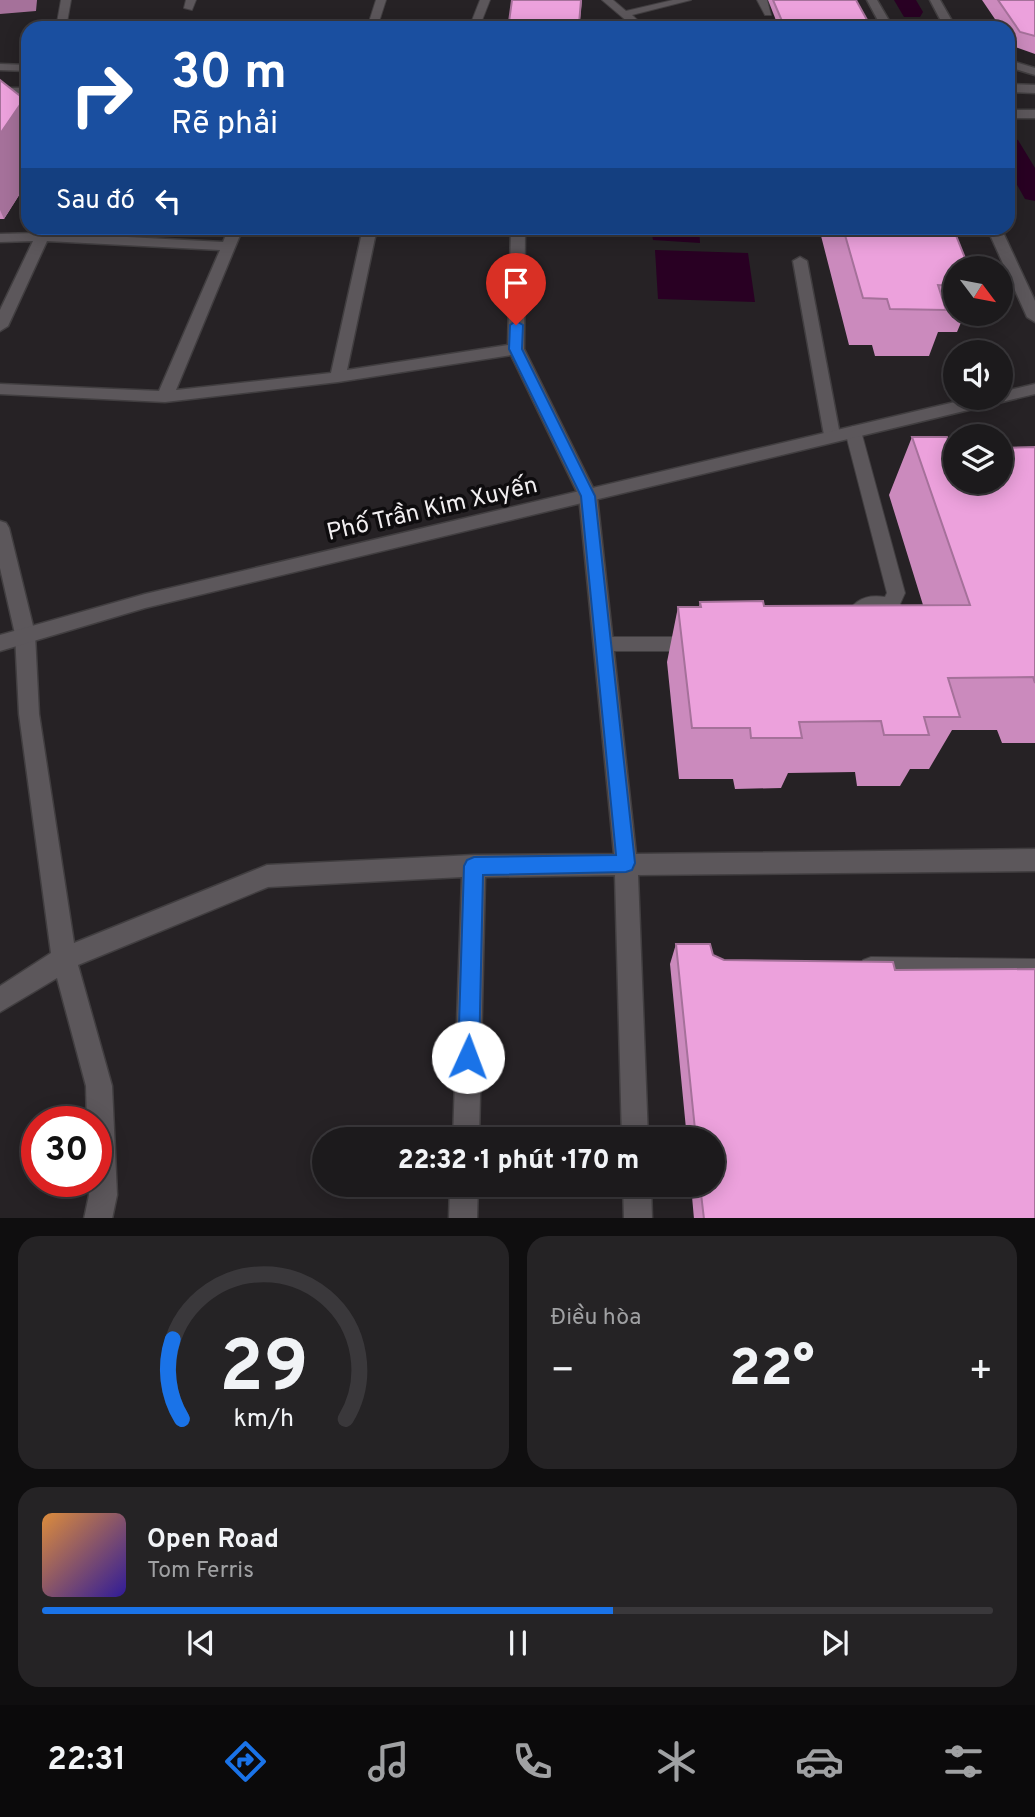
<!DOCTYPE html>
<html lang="vi">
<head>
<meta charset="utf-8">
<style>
	:root { --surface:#1c1a1c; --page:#252325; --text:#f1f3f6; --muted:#a0a1a3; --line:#3a383b; --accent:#1a73e8 }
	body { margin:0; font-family:Overpass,sans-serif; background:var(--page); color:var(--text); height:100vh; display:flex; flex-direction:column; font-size:26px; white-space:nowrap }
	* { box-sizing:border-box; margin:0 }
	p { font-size:23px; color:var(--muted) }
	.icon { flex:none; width:38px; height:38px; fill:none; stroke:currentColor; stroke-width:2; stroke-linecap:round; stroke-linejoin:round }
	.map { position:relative; height:1218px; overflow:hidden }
	.details { display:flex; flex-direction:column; gap:18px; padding:18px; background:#0f0e0f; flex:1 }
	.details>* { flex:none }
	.top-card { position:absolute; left:21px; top:21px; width:994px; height:214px; border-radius:21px; box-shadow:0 4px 18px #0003,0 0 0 2px var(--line); background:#1a4fa0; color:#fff; overflow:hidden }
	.needle { width:46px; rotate:122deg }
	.tools { position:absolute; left:943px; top:256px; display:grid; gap:14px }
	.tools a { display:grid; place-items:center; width:70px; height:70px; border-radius:50%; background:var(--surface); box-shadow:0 4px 18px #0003,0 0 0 2px var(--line); font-size:35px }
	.speed { position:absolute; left:21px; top:1106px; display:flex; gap:14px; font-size:35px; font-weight:700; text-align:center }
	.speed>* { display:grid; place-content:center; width:91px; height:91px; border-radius:50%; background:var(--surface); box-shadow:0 4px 18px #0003,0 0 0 2px var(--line); line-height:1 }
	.speed .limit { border:10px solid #d22; background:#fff; color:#111 }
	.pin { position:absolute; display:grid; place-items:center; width:60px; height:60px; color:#fff; margin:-72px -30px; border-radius:50% 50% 50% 0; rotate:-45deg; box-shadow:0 0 7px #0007 }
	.pin .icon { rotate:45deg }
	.me { position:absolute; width:77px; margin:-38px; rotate:2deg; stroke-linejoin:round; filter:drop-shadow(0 0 5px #0008) }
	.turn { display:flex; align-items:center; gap:24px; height:147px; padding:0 35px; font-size:32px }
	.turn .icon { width:91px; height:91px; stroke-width:2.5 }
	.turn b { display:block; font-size:49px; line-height:60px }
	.then { display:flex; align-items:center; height:66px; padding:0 35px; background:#0003; gap:14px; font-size:26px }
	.big { font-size:52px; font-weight:800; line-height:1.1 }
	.details .tile { flex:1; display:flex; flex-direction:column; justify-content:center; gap:10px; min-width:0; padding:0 24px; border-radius:21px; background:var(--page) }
	.details .dial { align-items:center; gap:0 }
	.dial svg { height:182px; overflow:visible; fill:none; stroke:var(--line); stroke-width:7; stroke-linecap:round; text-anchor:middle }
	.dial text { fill:var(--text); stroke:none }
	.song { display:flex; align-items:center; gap:21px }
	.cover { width:84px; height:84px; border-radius:10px; background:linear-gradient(135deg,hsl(30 70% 55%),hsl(250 70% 35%)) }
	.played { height:7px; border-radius:4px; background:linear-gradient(90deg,var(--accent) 60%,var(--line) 60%) }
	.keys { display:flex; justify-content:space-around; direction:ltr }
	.heat { display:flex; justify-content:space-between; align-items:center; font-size:38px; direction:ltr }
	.details .tiles { flex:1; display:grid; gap:18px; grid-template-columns:1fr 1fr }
	.tile:last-child { grid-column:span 2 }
	.trip { position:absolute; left:312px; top:1127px; width:413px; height:70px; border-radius:35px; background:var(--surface); box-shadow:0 4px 18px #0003,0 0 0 2px var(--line); font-weight:800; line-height:70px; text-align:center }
	.menu { display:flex; height:112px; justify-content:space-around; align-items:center; background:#0b0a0b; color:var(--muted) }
	.menu .icon { width:49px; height:49px }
	.menu .selected { color:var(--accent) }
	.menu b { font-size:32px; color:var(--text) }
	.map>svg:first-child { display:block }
	.water { fill:#290023 }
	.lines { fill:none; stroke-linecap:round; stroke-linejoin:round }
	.canal { fill:#290023; fill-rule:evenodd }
	.service-casing { stroke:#413e40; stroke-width:2 }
	.minor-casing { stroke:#413e40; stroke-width:3 }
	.tertiary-casing { stroke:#413e40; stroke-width:3 }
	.secondary-casing { stroke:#413e40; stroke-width:3 }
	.service { fill:#5c575b; fill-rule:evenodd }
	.minor { fill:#5c575b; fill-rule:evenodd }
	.tertiary { fill:#5c575b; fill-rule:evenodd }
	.secondary { fill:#5c575b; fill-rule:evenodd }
	.wall { fill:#cb8abd }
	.shaded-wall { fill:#a5719a }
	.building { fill:#eca1dc; stroke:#a5719a; stroke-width:2 }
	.route { fill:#1a73e8; stroke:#114b97; stroke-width:2 }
	.labels { text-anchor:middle; stroke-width:7; stroke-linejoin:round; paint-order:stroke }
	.street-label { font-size:24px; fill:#f1eef0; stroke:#0e0c0e }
</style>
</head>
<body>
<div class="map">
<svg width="1035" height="1219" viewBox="0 0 1035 1219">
	<rect width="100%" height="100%" fill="#262225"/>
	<g class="water">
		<polygon points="660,228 699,228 700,243 653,240 651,229"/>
		<polygon points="655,250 748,253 755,302 658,299"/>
	</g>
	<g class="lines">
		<g class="canal">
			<polygon points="894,0 916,0 923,12 920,17 904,17"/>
			<polygon points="1009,138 1018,140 1035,168 1035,201 1025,199 1008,169"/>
		</g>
		<defs>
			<g id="service">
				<polygon points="61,0 71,0 66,28 56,28"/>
				<polygon points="186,0 196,0 192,10 184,8"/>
				<polygon points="376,0 386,0 377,28 367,28"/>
				<polygon points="480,0 490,0 479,28 469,28"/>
				<polygon points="602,0 613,0 626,11 673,0 691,0 632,15 646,28 635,28"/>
				<polygon points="757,0 767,0 771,15 765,15"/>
				<path d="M853,426L861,431L905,593L900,604L914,623L909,640C883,656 858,646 845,619C852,600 866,594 885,597L887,593L845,431ZM869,610C882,609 889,614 896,624L895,631L881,634L868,627L863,619Z"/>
				<polygon points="603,637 694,637 700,639 703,644 700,649 694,651 603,651 597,649 594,644 597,639"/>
				<polygon points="871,957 1035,959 1035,981 871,979 863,976 860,968 863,960"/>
			</g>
			<g id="minor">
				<polygon points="40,228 52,228 51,233 223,242 229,228 243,228 176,390 331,373 363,228 377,228 347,370 508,345 511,228 525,228 524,349 597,496 636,854 1035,849 1035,871 638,875 648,1139 622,1139 615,875 485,877 479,1139 453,1139 462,877 268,887 78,965 112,1086 117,1195 112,1219 84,1219 89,1195 89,1181 96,1181 96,1122 87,1122 86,1086 57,978 0,1012 0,986 51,953 19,714 15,634 0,568 0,521 6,523 9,528 35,634 39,714 74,943 267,865 474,855 614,854 579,496 511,355 338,382 165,402 0,394 0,384 159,391 220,250 47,241 8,326 0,331 0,310 33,241 0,242 0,234 37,233"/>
				<polygon points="800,257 807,261 840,435 832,441 824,435 793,261"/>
				<polygon points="450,1185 478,1185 477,1219 449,1219"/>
				<polygon points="623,1185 651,1185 652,1219 624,1219"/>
			</g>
			<g id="tertiary">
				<polygon points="867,0 877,0 891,24 942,23 930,0 940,0 956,28 882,28"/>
				<polygon points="1008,60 1035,68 1035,75 1008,67"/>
				<polygon points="987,228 1001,228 1035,301 1035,322 1027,317"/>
				<polygon points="1035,384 1035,394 145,608 0,651 0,635 145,594 976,397 1001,397 1001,392"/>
			</g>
			<g id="secondary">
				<polygon points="0,64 28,65 28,71 0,70"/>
				<polygon points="1008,84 1035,85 1035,93 1008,92"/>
				<rect x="0" y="88" width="28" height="8"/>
				<rect x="1008" y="110" width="27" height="8"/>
			</g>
		</defs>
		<use href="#service" class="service-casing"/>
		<use href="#minor" class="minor-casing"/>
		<use href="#tertiary" class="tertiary-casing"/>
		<use href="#secondary" class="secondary-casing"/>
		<use href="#service" class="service"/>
		<use href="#minor" class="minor"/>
		<use href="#tertiary" class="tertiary"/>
		<use href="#secondary" class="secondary"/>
	</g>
	<g class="wall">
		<polygon points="512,0 582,0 579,28 509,28"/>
		<polygon points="768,0 856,0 870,28 779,28"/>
		<polygon points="982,0 1035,0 1035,54 1015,47 1008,38 1008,28 1001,28"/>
		<polygon points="0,80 28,109 28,181 4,219 0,219"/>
		<polygon points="819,228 953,228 956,313 965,313 957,332 938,332 929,356 875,356 872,345 849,345"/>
		<polygon points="912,437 952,449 1035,447 1035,743 1002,743 997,730 952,730 929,769 910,769 900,786 857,786 855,772 788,773 781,788 735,789 733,779 679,779 667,662 678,607 699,607 700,602 764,606 923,605 889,495"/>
		<polygon points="676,944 713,955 724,960 895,970 1035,1219 694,1219 691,1185 712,1185 712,1139 687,1139 670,964"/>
	</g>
	<g class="shaded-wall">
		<polygon points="0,0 37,0 36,11 0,14"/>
		<polygon points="24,99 28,109 28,181 4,219 0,210 0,134"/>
	</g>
	<g class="building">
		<polygon points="512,0 581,0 579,24 509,22"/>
		<polygon points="773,0 856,0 871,27 785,28"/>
		<polygon points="998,0 1035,0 1035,36 1020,32"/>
		<polygon points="0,80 24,99 0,134"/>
		<polygon points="843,228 953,228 969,268 956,268 956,286 938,285 946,310 890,309 887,299 863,298"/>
		<polygon points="912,437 947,437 952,449 956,449 956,481 1001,481 1001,448 1035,447 1035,683 1033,677 948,678 960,717 924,717 929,735 884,735 881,721 799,722 802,738 751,738 750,728 692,728 678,607 701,607 700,602 763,601 764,606 970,605"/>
		<polygon points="676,944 710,944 713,955 724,960 893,962 895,970 1035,969 1035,1219 704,1219 700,1185 712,1185 712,1139 696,1139"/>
	</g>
	<polygon class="route" points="516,321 523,325 522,349 595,496 635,863 632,870 626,872 483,875 479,1057 476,1065 468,1068 461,1065 458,1057 464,866 467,860 474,857 616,855 581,496 509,349 510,325"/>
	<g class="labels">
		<g class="street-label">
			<text transform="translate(432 508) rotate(-13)" y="8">Phố Trần Kim Xuyến</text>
		</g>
	</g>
</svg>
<div class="tools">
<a><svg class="needle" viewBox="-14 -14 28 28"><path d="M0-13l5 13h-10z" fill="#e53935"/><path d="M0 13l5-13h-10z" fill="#a0a1a3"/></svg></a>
<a><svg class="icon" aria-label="sound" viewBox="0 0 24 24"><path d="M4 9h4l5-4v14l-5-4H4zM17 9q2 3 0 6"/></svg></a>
<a><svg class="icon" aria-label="layers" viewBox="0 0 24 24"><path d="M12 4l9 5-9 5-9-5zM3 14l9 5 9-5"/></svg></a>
</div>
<div class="speed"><div class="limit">30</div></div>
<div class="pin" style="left:516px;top:325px;background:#d93025"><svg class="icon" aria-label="arrive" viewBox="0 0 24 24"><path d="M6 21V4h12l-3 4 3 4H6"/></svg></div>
<svg class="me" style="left:468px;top:1057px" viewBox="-20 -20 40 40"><circle r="19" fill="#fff"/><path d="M0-13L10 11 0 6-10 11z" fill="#1a73e8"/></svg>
<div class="trip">22:32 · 1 phút · 170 m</div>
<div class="top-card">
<div class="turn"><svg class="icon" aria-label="right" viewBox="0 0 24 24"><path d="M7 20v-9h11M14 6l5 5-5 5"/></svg><div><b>30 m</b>Rẽ phải</div></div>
<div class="then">Sau đó<svg class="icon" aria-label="left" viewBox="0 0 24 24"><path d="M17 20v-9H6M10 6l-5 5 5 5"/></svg></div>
</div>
</div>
<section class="details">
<div class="tiles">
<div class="tile dial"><svg viewBox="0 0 100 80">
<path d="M14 69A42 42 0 1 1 86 69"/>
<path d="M14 69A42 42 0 0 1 10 34" stroke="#1a73e8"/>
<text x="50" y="56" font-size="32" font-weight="700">29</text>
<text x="50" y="72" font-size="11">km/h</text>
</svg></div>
<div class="tile"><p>Điều hòa</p>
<div class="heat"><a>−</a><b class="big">22°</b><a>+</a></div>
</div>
<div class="tile">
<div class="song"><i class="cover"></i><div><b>Open Road</b><p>Tom Ferris</p></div></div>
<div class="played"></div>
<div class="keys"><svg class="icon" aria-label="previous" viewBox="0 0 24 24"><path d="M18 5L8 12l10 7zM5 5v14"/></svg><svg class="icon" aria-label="pause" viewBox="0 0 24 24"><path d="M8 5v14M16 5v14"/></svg><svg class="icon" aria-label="next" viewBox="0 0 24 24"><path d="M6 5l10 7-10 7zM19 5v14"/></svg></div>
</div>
</div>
</section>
<nav class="menu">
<b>22:31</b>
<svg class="icon selected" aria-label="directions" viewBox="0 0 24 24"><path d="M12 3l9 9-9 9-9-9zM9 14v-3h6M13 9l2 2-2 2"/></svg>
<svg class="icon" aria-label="music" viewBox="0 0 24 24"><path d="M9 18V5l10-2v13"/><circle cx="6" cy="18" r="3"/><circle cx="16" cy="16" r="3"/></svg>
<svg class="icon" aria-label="phone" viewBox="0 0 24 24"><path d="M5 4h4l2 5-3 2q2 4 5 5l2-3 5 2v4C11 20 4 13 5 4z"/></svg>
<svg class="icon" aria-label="climate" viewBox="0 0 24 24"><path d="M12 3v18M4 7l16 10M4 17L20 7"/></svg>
<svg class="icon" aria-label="car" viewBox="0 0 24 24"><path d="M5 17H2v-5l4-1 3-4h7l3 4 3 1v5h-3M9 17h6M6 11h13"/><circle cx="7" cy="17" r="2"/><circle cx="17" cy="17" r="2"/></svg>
<svg class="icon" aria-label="filters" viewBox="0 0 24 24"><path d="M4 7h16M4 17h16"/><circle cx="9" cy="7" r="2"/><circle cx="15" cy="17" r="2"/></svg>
</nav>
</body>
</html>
